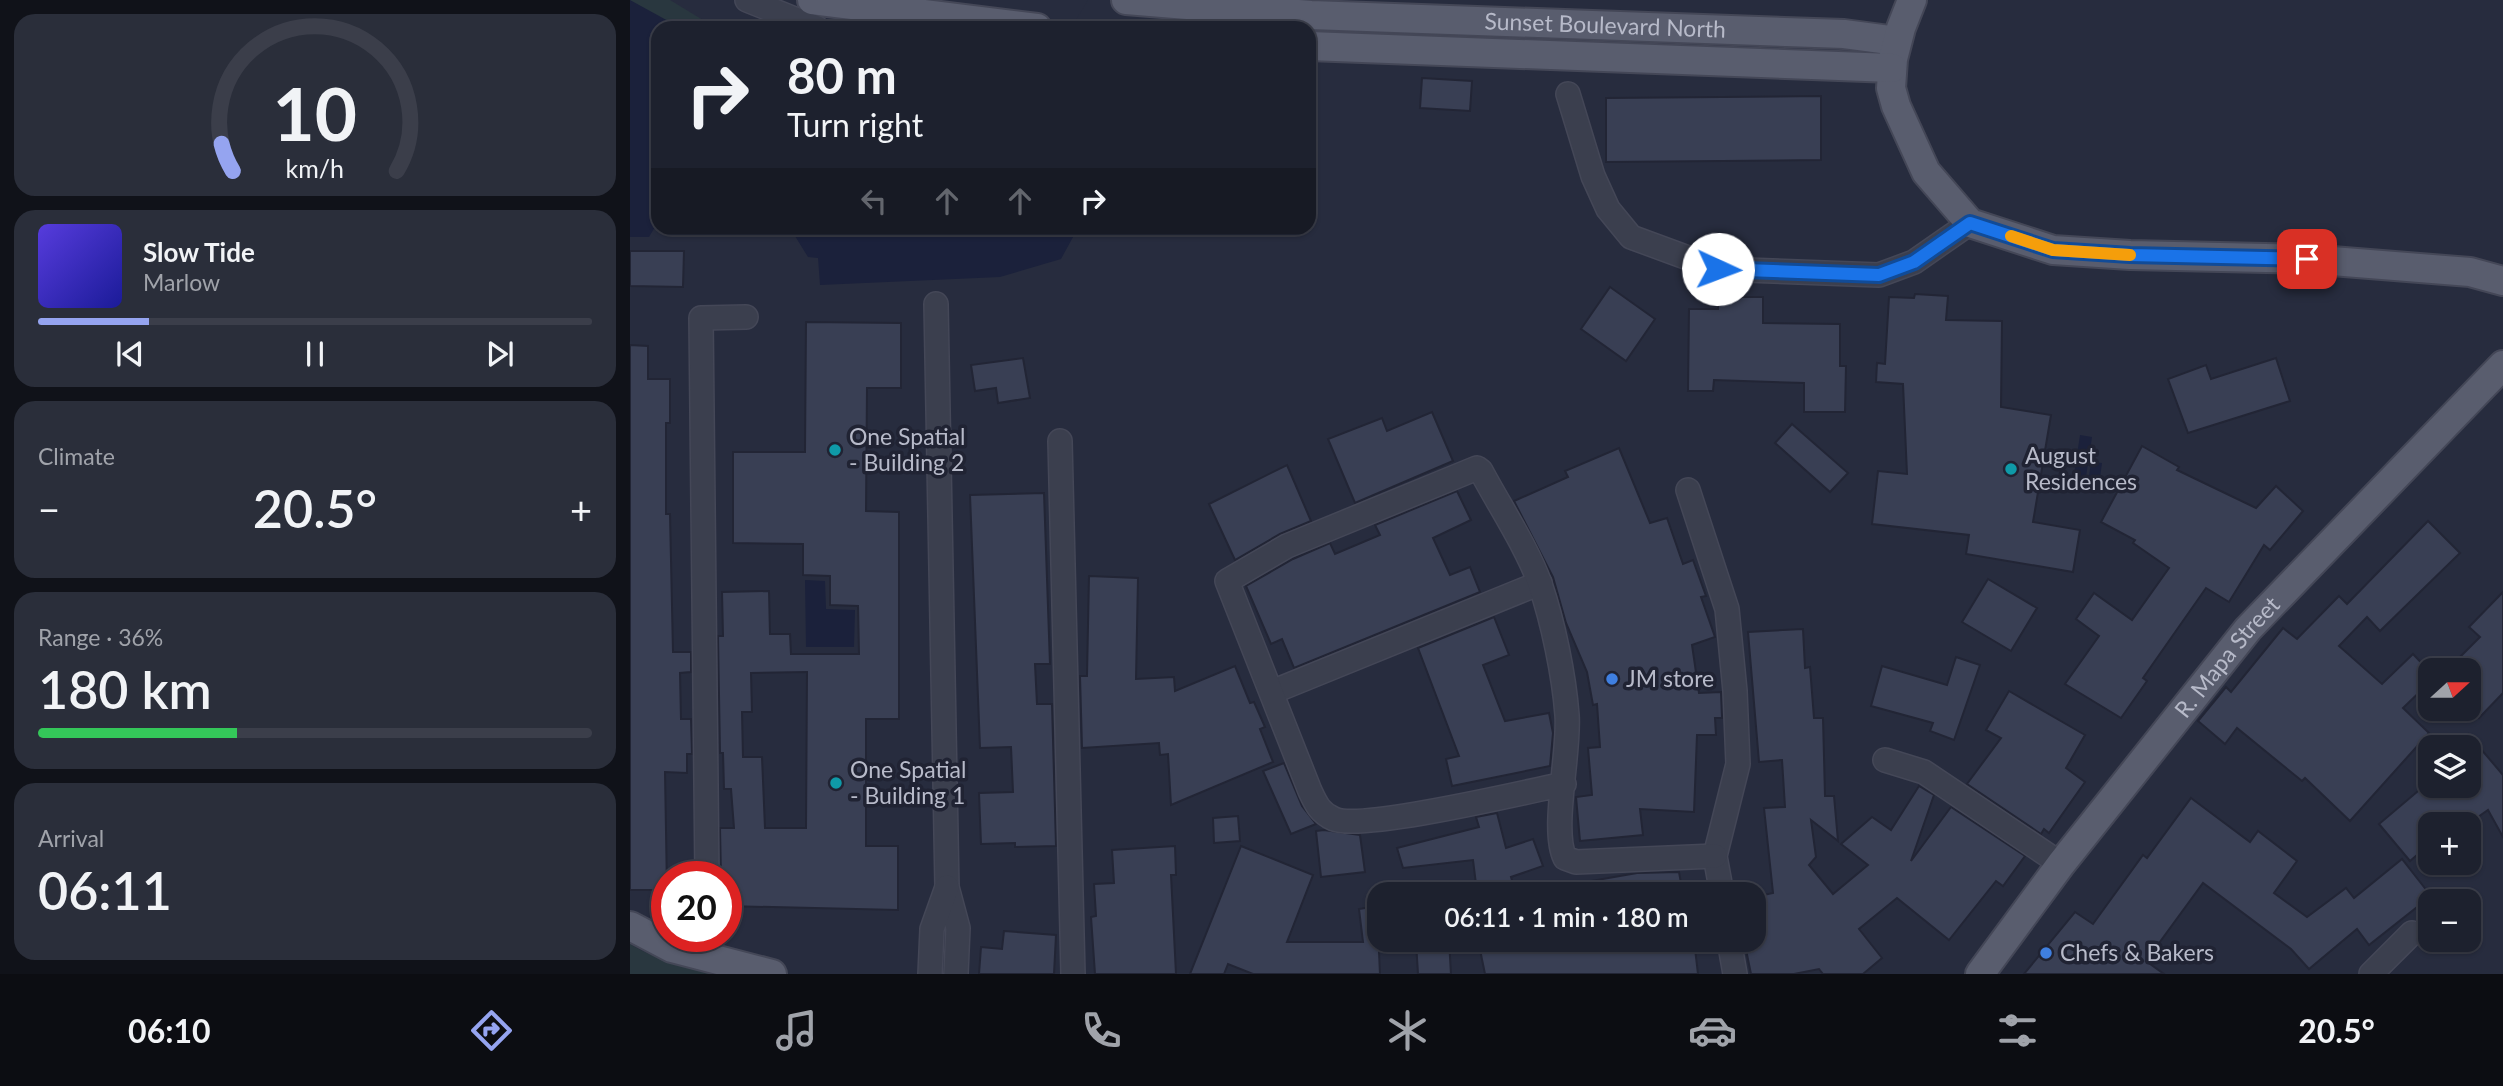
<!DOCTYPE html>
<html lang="en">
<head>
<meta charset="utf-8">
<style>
	:root { --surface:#1d212e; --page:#2a2e3a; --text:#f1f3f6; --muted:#a0a3aa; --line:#3b3e4a; --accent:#95a4f0 }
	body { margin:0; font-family:Lato,sans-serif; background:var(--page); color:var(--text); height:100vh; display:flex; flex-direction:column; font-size:26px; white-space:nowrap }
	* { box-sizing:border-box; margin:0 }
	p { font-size:23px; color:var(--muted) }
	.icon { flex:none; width:38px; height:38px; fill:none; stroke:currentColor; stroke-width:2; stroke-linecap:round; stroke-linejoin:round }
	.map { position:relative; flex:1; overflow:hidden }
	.drawer { display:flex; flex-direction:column; gap:14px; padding:14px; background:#101219; width:630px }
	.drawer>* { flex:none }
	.top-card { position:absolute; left:21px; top:21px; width:665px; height:214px; border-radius:21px; box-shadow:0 2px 5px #0004,0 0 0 2px var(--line); background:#1d212e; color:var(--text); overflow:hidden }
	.needle { width:46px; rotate:69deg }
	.controls { position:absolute; left:1788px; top:658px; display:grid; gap:14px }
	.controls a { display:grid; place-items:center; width:63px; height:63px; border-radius:14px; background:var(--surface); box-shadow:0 2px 5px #0004,0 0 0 2px var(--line); font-size:35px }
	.speed { position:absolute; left:21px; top:861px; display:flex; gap:14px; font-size:35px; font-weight:700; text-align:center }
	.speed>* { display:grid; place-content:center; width:91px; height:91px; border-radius:50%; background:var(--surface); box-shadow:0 2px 5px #0004,0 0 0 2px var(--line); line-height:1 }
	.speed .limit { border:10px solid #d22; background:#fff; color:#111 }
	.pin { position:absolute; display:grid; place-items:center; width:60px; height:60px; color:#fff; margin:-30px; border-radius:14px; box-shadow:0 4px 10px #0006 }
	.me { position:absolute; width:77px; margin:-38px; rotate:92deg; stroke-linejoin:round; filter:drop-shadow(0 0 5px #0008) }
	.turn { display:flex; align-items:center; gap:24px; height:147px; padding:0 21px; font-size:32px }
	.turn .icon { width:91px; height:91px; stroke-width:2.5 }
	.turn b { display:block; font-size:49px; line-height:60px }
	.lanes { display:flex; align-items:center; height:66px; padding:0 21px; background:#0003; justify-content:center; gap:35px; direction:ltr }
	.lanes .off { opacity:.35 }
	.big { font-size:52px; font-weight:600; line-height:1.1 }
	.drawer .tile { flex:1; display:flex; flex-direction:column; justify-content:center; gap:10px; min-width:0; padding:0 24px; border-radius:21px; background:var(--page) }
	.drawer .dial { align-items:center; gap:0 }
	.dial svg { height:182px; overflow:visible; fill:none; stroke:var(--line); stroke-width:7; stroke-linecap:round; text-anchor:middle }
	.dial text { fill:var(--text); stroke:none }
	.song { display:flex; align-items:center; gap:21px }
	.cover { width:84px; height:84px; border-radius:10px; background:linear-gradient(135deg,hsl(250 70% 55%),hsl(240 70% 35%)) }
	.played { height:7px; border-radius:4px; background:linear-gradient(90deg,var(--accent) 20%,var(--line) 20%) }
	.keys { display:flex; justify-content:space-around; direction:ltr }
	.heat { display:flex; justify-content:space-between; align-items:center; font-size:38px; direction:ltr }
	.charge { height:10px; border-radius:5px; background:linear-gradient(90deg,#34c759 36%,var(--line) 0) }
	.trip { position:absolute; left:737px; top:882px; width:399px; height:70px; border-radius:21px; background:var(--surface); box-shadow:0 2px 5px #0004,0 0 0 2px var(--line); font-weight:600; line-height:70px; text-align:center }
	.dock { display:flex; height:112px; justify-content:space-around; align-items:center; background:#0c0d12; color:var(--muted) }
	.dock .icon { width:49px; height:49px }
	.dock .active { color:var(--accent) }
	.dock b { font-size:32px; color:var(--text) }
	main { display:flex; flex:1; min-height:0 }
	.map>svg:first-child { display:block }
	.green { fill:#29373f }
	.water { fill:#1b213b }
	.pier { fill:#272c3e }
	.building { fill:#393f54; stroke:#222535; stroke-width:2; fill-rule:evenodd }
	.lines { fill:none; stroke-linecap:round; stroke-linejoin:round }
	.minor-casing { stroke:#444757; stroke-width:26 }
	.major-casing { stroke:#444757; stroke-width:32 }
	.minor { stroke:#3b3f4e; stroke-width:23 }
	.major { stroke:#595d6e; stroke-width:28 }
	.route-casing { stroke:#114b97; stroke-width:18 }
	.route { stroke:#1a73e8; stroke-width:12 }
	.slow { stroke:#f59e0b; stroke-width:12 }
	.culture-dot { fill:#0f9aa8; stroke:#202333; stroke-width:2.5 }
	.shop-dot { fill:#3f7fe0; stroke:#202333; stroke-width:2.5 }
	.labels { text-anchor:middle; stroke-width:7; stroke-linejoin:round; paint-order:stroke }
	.street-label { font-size:23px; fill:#b7bac9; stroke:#202333 }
	.poi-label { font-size:23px; fill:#b7bac9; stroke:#202333; text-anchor:start }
</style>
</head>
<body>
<main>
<section class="drawer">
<div class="tile dial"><svg viewBox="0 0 100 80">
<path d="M14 69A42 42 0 1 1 86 69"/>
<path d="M14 69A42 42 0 0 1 9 57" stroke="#95a4f0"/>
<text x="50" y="56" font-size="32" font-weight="700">10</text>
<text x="50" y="72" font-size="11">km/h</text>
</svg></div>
<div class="tile">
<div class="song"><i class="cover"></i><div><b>Slow Tide</b><p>Marlow</p></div></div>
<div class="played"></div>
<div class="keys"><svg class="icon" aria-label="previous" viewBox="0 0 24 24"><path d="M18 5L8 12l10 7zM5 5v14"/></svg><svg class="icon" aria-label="pause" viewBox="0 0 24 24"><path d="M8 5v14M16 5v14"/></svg><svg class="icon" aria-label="next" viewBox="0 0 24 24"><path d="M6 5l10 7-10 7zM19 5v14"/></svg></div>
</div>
<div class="tile"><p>Climate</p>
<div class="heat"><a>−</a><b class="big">20.5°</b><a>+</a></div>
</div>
<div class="tile"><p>Range · 36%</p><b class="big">180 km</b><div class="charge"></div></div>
<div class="tile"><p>Arrival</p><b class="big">06:11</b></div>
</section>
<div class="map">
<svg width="1873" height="974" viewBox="0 0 1873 974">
	<rect width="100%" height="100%" fill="#272c3e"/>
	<g class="green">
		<polygon points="0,0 40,0 86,28 28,28"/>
		<path d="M0,944C27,960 56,969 86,974H0Z"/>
	</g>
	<g class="water">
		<polygon points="0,0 51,28 28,28 28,222 19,237 0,237"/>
		<polygon points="160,228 448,228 431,259 370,277 190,285 188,258 178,257"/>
		<polygon points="1450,435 1462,437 1454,490 1442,488"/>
		<polygon points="1461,462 1472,463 1468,493 1457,491"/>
		<polygon points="175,580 195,581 196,609 225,610 224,647 176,647"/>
	</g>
	<polygon class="pier" points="458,0 675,0 651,28 441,28"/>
	<g class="building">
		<polygon points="792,78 842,81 840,111 790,108"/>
		<polygon points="1191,96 1191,160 976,162 976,98"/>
		<polygon points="0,251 54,251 53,287 0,286"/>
		<polygon points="980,287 1025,319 996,361 951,329"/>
		<polygon points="1285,294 1318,296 1316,320 1372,321 1371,407 1421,415 1403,522 1450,530 1443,572 1336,554 1339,535 1242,524 1248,471 1277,474 1273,384 1246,382 1247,363 1255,364 1259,297 1284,298"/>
		<polygon points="1088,297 1133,297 1133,323 1210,324 1210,366 1216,366 1215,412 1174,412 1174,383 1084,380 1083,391 1058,391 1059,309 1088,309"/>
		<path d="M176,322L271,323V388H237L236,511L269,512V719H236V846H268V910L96,906V877H91L90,828H104L101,789H94L93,753H90L88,636H93L92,592L139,591L140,634H160L161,654H229L228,606L200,605V576L173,575V544L103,543V452H175ZM177,672L176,828H135L132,757H113L112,712H122L121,673Z"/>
		<polygon points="0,345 18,346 18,379 40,379 40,423 36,423 36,514 40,514 43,652 61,652 61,672 50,673 51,719 61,719 62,754 57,754 57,773 35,772 37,890 0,890"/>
		<polygon points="393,358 400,398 368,403 366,388 345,391 341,365"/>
		<polygon points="1646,358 1660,401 1558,433 1538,379 1576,365 1581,379"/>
		<polygon points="802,412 823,461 725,503 698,439 752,418 757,431"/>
		<polygon points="1162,424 1218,473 1200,492 1145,443"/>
		<polygon points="1512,446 1549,467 1547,470 1626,508 1646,486 1673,511 1640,550 1634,545 1599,602 1576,588 1513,678 1517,681 1491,718 1435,684 1469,636 1446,619 1464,593 1502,620 1539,568 1503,543 1505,540 1471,522"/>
		<polygon points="989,448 1020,523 1037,518 1053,564 1063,560 1076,596 1071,597 1085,637 1062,645 1069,693 1091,692 1092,718 1085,718 1086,735 1067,735 1064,812 1010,809 1013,835 950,841 946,797 962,795 958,748 970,747 967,704 963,705 957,672 936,623 923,577 884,501 938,477 935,471"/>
		<polygon points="657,465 681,521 650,534 605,560 579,504"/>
		<polygon points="827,491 841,520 803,538 820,575 840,567 850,592 664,668 652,639 641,644 616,586 663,559 700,543 705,554 750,535 745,525"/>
		<polygon points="414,493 420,664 405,664 407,704 422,704 426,846 385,847 385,843 351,844 349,793 383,792 381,747 350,748 340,495"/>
		<polygon points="1798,521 1830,553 1750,631 1737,617 1709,646 1752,684 1783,654 1801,673 1801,681 1773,708 1799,733 1720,821 1675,778 1672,781 1607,728 1595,744 1568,721 1596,687 1601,692 1653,628 1667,639 1709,596 1717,604"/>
		<polygon points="459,576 508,578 506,679 544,677 545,691 605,666 620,703 624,702 635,727 630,729 643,762 541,805 538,754 530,755 529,743 452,748 450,676 457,676"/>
		<polygon points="1358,579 1407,608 1381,651 1332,622"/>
		<polygon points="1873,592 1873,693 1849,718 1839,708 1839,670 1817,670 1850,637 1839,627"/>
		<polygon points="864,617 879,655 853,665 875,721 919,713 923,733 920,766 822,786 816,759 829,756 788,648"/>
		<polygon points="1173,629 1175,668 1180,667 1184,718 1193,718 1195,796 1204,796 1208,841 1181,820 1186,857 1179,865 1203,894 1238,865 1211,844 1242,817 1261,830 1289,786 1304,795 1281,861 1321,807 1395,856 1373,886 1366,881 1319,940 1267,898 1229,929 1252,958 1233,974 1193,974 1189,969 1164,974 1121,974 1114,940 1124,940 1124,897 1143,893 1134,808 1155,807 1152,760 1129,762 1118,632"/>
		<polygon points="1326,657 1350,665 1324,740 1300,731 1303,723 1241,706 1252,666 1317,685"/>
		<polygon points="1379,691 1455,735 1436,768 1455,782 1419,833 1414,829 1411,834 1337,784 1371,738 1356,730"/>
		<polygon points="1839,735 1873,775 1873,837 1858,810 1838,824 1801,824 1801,843 1780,861 1749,824 1794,786 1839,786"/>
		<polygon points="654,763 672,806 686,824 661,834 633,771"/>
		<polygon points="1561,798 1620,842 1628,831 1667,861 1644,893 1677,917 1716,888 1724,898 1772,859 1801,896 1739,945 1727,929 1679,969 1661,949 1573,883 1516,961 1534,974 1394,974 1445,912 1463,924 1513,855 1517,858"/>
		<polygon points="867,813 876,848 903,839 913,866 881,877 883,884 847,892 843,860 773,868 767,848 849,827 846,817"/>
		<polygon points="608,816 610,841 584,843 583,818"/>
		<polygon points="694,830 730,835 735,872 691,877 686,831"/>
		<polygon points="545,846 546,875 541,875 546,974 465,974 461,917 466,916 464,884 484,883 482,850"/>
		<polygon points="611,846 683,875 657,942 733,942 729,909 747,906 750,974 623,974 598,964 594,974 560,974"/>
		<polygon points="1049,872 1053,894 945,894 944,884 1007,873"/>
		<polygon points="374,931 426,935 424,974 349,974 351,947 372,949"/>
		<polygon points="819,940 821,974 788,974 786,942"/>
		<polygon points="848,940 1064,940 1068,974 855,974"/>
	</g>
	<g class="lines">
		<defs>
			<g id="minor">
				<polyline points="117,0 187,28"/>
				<polyline points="938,94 963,176 978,209 1001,237 1088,269 1249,275 1284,262 1340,223"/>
				<polyline points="306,304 317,887 328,928 326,974"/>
				<polyline points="430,441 443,974"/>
				<polyline points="1058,490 1097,609 1105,691 1108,764 1085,856 1092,894"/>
				<polyline points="642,692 910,583"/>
				<polyline points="1255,760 1294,772 1431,864"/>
				<path d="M934,784C895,792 732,831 704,819C690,813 686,804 680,791L597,581L657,546L847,468L851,471C869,505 898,549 910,584C923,622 934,675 937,715C940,752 921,830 935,858L946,862L1085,856"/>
				<polyline points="77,877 71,318 116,317"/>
				<polyline points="1099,940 1105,974"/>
				<polyline points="300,974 302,929 317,887"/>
				<polyline points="1741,974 1782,933"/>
			</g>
			<g id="major">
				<polyline points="182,0 407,28"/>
				<path id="s1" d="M496,0L681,15L1214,34L1267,41"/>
				<polyline points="1282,0 1271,28 1263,59 1261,88 1266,106 1296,172 1340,223 1423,250 1500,255 1677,259 1840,272 1873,281"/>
				<polyline points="679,46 1262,68"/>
				<polyline points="0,926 42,948 142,974"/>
				<path id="s2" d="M1350,974L1431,864L1618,629L1873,365"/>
			</g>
		</defs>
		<use href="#minor" class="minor-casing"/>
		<use href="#major" class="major-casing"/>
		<use href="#minor" class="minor"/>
		<use href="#major" class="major"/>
	</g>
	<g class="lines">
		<defs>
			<polyline id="route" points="1088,269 1249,275 1284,262 1340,223 1423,250 1500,255 1677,259"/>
		</defs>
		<use href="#route" class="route-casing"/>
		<use href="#route" class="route"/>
		<polyline class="slow" points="1381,236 1423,250 1500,255"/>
	</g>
	<g class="culture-dot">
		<circle cx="205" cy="450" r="7"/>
		<circle cx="1381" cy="469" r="7"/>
		<circle cx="206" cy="783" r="7"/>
	</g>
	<g class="shop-dot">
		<circle cx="982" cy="679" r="7"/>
		<circle cx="1416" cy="953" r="7"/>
	</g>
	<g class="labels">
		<g class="street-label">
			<text dy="8" stroke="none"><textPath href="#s1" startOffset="480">Sunset Boulevard North</textPath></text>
			<text dy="8" stroke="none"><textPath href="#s2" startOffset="402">R. Mapa Street</textPath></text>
		</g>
		<g class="poi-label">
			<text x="219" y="445">One Spatial<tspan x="219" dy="26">- Building 2</tspan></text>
			<text x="1395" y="464">August<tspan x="1395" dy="26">Residences</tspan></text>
			<text x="996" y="687">JM store</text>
			<text x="220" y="778">One Spatial<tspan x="220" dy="26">- Building 1</tspan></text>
			<text x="1430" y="961">Chefs &amp; Bakers</text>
		</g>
	</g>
</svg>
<div class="controls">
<a><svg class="needle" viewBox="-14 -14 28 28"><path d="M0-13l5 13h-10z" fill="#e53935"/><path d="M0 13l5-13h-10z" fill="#a0a3aa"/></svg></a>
<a><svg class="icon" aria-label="layers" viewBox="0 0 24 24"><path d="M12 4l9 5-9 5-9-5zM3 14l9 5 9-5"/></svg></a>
<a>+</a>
<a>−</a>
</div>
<div class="speed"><div class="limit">20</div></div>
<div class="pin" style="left:1677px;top:259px;background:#d93025"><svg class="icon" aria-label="arrive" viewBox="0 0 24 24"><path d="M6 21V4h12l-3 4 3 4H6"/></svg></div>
<svg class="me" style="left:1088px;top:269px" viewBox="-20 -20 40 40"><circle r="19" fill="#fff"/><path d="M0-13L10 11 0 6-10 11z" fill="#1a73e8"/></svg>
<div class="trip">06:11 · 1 min · 180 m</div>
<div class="top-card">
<div class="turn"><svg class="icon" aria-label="right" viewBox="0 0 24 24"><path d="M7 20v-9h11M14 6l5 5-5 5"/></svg><div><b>80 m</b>Turn right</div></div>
<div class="lanes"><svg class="icon off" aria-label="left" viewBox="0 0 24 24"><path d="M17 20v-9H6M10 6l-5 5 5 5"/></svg><svg class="icon off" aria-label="ahead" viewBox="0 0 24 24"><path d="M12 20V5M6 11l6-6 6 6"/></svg><svg class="icon off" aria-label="ahead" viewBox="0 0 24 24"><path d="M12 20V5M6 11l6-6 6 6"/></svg><svg class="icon" aria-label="right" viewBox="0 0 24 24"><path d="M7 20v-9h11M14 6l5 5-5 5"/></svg></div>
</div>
</div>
</main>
<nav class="dock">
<b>06:10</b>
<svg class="icon active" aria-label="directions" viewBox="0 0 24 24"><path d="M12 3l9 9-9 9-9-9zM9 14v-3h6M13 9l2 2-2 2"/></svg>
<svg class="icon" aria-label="music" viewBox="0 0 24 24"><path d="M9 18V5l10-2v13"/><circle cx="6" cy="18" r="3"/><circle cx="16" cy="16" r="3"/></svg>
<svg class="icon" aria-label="phone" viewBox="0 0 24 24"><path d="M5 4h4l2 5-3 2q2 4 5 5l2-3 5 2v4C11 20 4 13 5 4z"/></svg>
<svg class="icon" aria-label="climate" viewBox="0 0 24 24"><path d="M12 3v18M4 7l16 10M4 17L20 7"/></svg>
<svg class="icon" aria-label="car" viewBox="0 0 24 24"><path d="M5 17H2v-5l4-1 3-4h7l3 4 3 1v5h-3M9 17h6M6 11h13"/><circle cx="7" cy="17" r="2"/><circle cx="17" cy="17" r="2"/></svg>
<svg class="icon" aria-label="filters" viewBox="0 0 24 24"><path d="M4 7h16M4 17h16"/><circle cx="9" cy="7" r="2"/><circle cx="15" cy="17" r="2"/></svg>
<b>20.5°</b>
</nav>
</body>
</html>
